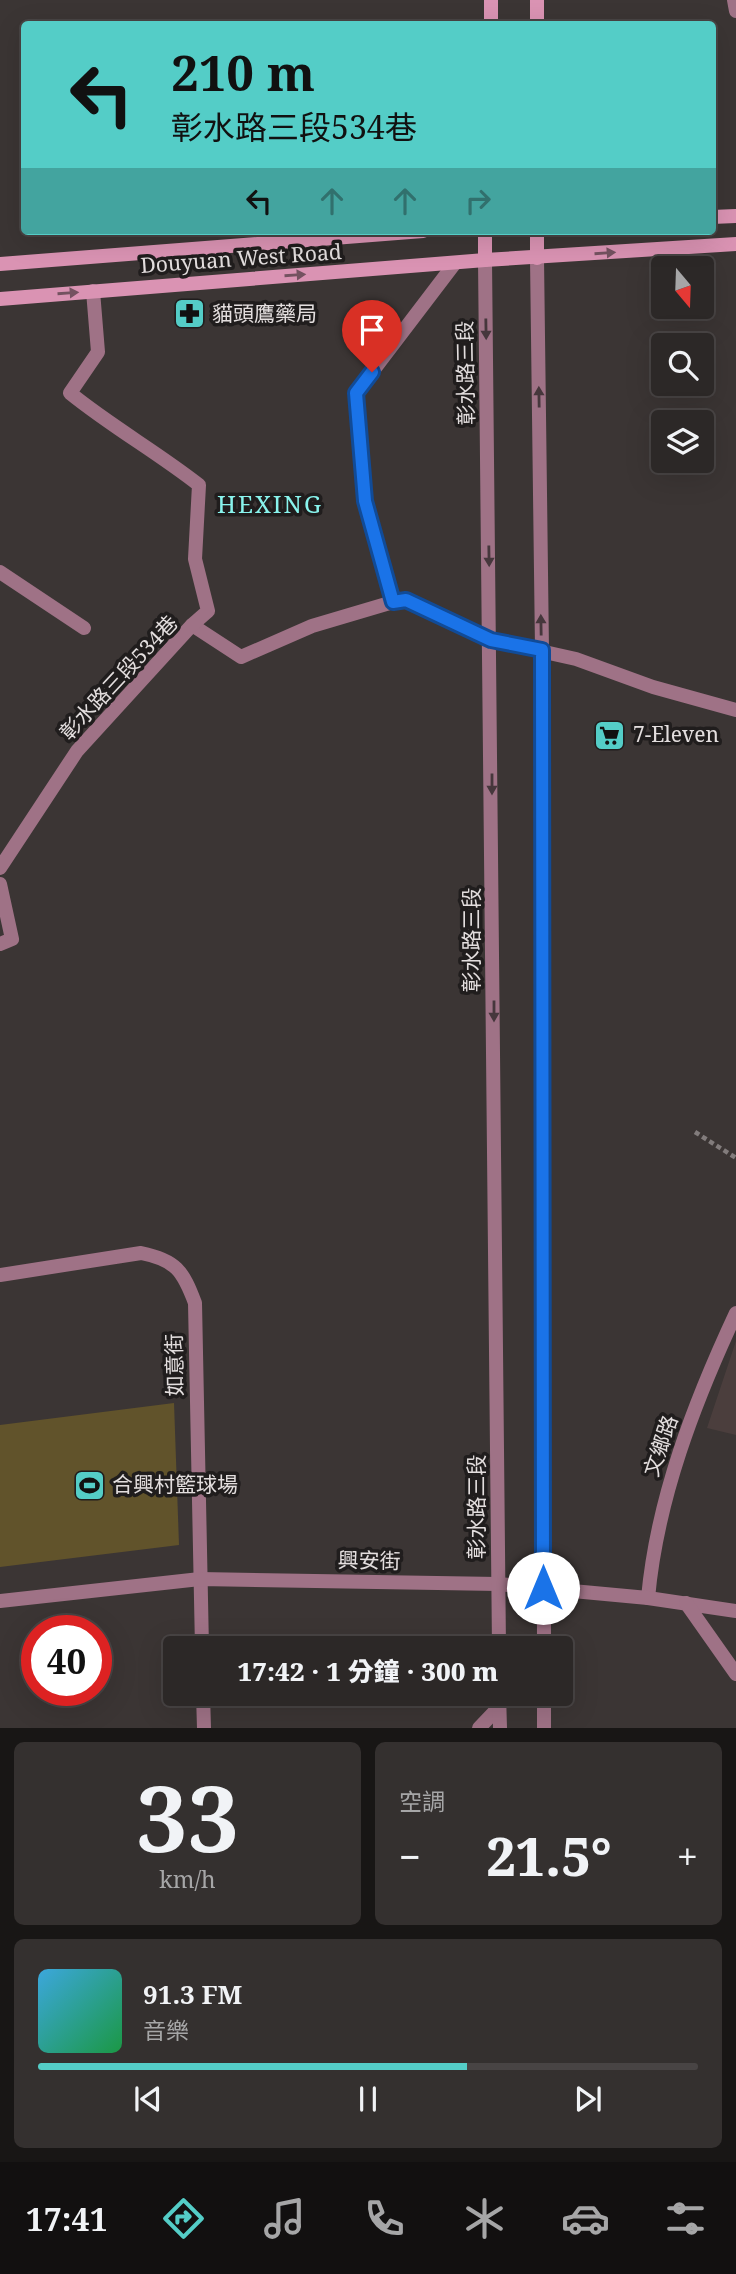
<!DOCTYPE html>
<html lang="zh-TW">
<head>
<meta charset="utf-8">
<style>
	:root { --surface:#2c2827; --page:#34302f; --text:#f1f3f6; --muted:#a6a6a7; --line:#484444; --accent:#54cdc7 }
	body { margin:0; font-family:"Noto Serif","Noto Sans TC",serif; background:var(--page); color:var(--text); height:100vh; display:flex; flex-direction:column; font-size:26px; white-space:nowrap }
	* { box-sizing:border-box; margin:0 }
	p { font-size:23px; color:var(--muted) }
	.icon { flex:none; width:38px; height:38px; fill:none; stroke:currentColor; stroke-width:2; stroke-linecap:round; stroke-linejoin:round }
	.map { position:relative; height:1728px; overflow:hidden }
	.drawer { display:flex; flex-direction:column; gap:14px; padding:14px; background:#181615; flex:1 }
	.drawer>* { flex:none }
	.guide { position:absolute; left:21px; top:21px; width:695px; height:214px; border-radius:7px; box-shadow:0 7px 28px #0002,0 0 0 2px var(--line); background:#54cdc7; color:#111; overflow:hidden }
	.needle { width:46px; rotate:161deg }
	.tools { position:absolute; left:651px; top:256px; display:grid; gap:14px }
	.tools a { display:grid; place-items:center; width:63px; height:63px; border-radius:7px; background:var(--surface); box-shadow:0 7px 28px #0002,0 0 0 2px var(--line); font-size:35px }
	.speed { position:absolute; left:21px; top:1615px; display:flex; gap:14px; font-size:35px; font-weight:700; text-align:center }
	.speed>* { display:grid; place-content:center; width:91px; height:91px; border-radius:50%; background:var(--surface); box-shadow:0 7px 28px #0002,0 0 0 2px var(--line); line-height:1 }
	.speed .limit { border:10px solid #d22; background:#fff; color:#111 }
	.pin { position:absolute; display:grid; place-items:center; width:60px; height:60px; color:#fff; margin:-72px -30px; border-radius:50% 50% 50% 0; rotate:-45deg; box-shadow:0 0 7px #0007 }
	.pin .icon { rotate:45deg }
	.me { position:absolute; width:77px; margin:-38px; rotate:0deg; stroke-linejoin:round; filter:drop-shadow(0 0 5px #0008) }
	.turn { display:flex; align-items:center; gap:24px; height:147px; padding:0 35px; font-size:32px }
	.turn .icon { width:91px; height:91px; stroke-width:2.5 }
	.turn b { display:block; font-size:49px; line-height:60px }
	.lanes { display:flex; align-items:center; height:66px; padding:0 35px; background:#0003; justify-content:center; gap:35px; direction:ltr }
	.lanes .off { opacity:.35 }
	.big { font-size:52px; font-weight:800; line-height:1.1 }
	.drawer .card { flex:1; display:flex; flex-direction:column; justify-content:center; gap:10px; min-width:0; padding:0 24px; border-radius:10px; background:var(--page) }
	.drawer .dial { align-items:center; gap:0 }
	.dial b { font-size:91px; line-height:1 }
	.song { display:flex; align-items:center; gap:21px }
	.cover { width:84px; height:84px; border-radius:10px; background:linear-gradient(135deg,hsl(200 70% 55%),hsl(140 70% 35%)) }
	.played { height:7px; border-radius:4px; background:linear-gradient(90deg,var(--accent) 65%,var(--line) 65%) }
	.keys { display:flex; justify-content:space-around; direction:ltr }
	.heat { display:flex; justify-content:space-between; align-items:center; font-size:38px; direction:ltr }
	.drawer .tiles { flex:1; display:grid; gap:14px; grid-template-columns:1fr 1fr }
	.card:last-child { grid-column:span 2 }
	.trip { position:absolute; left:163px; top:1636px; width:410px; height:70px; border-radius:7px; background:var(--surface); box-shadow:0 7px 28px #0002,0 0 0 2px var(--line); font-weight:800; line-height:70px; text-align:center }
	.menu { display:flex; height:112px; justify-content:space-around; align-items:center; background:#121010; color:var(--muted) }
	.menu .icon { width:49px; height:49px }
	.menu .on { color:var(--accent) }
	.menu b { font-size:32px; color:var(--text) }
	.map>svg:first-child { display:block }
	.built { fill:#4b3e3d }
	.green { fill:#61532b }
	.lines { fill:none; stroke-linecap:round; stroke-linejoin:round }
	.path { stroke:#827c7c; stroke-width:4.5; stroke-dasharray:5 3.5; stroke-linecap:butt }
	.service { stroke:#9f7286; stroke-width:14 }
	.minor { stroke:#9f7286; stroke-width:14 }
	.tertiary { stroke:#9f7286; stroke-width:14 }
	.secondary { stroke:#da93b3; stroke-width:14 }
	.oneway { fill:#745260 }
	.oneway2 { fill:#46373c }
	.route-casing { stroke:#114b97; stroke-width:18 }
	.route { stroke:#1a73e8; stroke-width:12 }
	.labels { text-anchor:middle; stroke-width:7; stroke-linejoin:round; paint-order:stroke }
	.street-label { font-size:21px; fill:#e3dede; stroke:#201d1d }
	.poi-label { font-size:21px; fill:#e3dede; stroke:#201d1d; text-anchor:start }
	.quarter-label { font-size:24px; letter-spacing:2px; fill:#89f4ed; stroke:#201d1d }
</style>
</head>
<body>
<div class="map">
<svg width="736" height="1728" viewBox="0 0 736 1728">
	<rect width="100%" height="100%" fill="#3b3534"/>
	<polygon class="built" points="736,1341 736,1435 707,1428"/>
	<polygon class="green" points="174,1403 179,1545 0,1567 0,1425"/>
	<g class="lines">
		<polyline class="path" points="695,1132 736,1158"/>
		<g class="service">
			<polyline points="734,0 736,11"/>
			<polyline points="0,572 84,628"/>
			<polyline points="393,602 365,501 356,393 455,263"/>
			<polyline points="192,625 241,657 312,626 393,602 406,600 491,640 576,659 653,687 736,710"/>
			<path d="M0,868L77,751L192,625L208,611L195,559L199,485C157,452 112,427 70,393L98,352L93,291"/>
			<polyline points="0,884 12,939 0,944"/>
			<path d="M648,1598C657,1499 694,1403 736,1313"/>
			<polyline points="479,1728 499,1707"/>
		</g>
		<g class="minor">
			<path d="M0,1275L141,1253C176,1260 183,1271 195,1303L202,1648"/>
			<polyline points="0,1601 200,1579 498,1584 648,1598 736,1611"/>
			<polyline points="686,1603 736,1674"/>
			<polyline points="203,1694 204,1728"/>
		</g>
		<g class="tertiary">
			<polyline points="537,258 542,650 544,1648"/>
			<polyline points="485,260 499,1648"/>
			<polyline points="499,1694 500,1728"/>
			<polyline points="544,1694 544,1728"/>
		</g>
		<g class="secondary">
			<polyline points="491,24 491,0"/>
			<polyline points="537,24 537,0"/>
			<polyline points="712,217 736,216"/>
			<polyline points="485,231 485,260"/>
			<polyline points="537,258 537,231"/>
			<polyline points="0,264 423,231"/>
			<polyline points="0,299 485,260 736,244"/>
		</g>
	</g>
	<defs><path id="oneway-solid" d="M-6-.8H1V-3.2L6.5 0L1 3.2V.8H-6Z" transform="scale(1.75)"/></defs>
	<g class="oneway">
		<use href="#oneway-solid" transform="translate(605 253) rotate(-4)"/>
		<use href="#oneway-solid" transform="translate(295 275) rotate(-4)"/>
		<use href="#oneway-solid" transform="translate(68 293) rotate(-4)"/>
	</g>
	<g class="oneway2">
		<use href="#oneway-solid" transform="translate(486 329) rotate(89)"/>
		<use href="#oneway-solid" transform="translate(539 397) rotate(-91)"/>
		<use href="#oneway-solid" transform="translate(489 556) rotate(89)"/>
		<use href="#oneway-solid" transform="translate(541 625) rotate(-91)"/>
		<use href="#oneway-solid" transform="translate(492 784) rotate(90)"/>
		<use href="#oneway-solid" transform="translate(494 1011) rotate(90)"/>
	</g>
	<g class="lines">
		<defs>
			<polyline id="route" points="372,372 356,393 365,501 393,602 406,600 491,640 542,650 543,1588"/>
		</defs>
		<use href="#route" class="route-casing"/>
		<use href="#route" class="route"/>
	</g>
	<defs>
		<symbol id="pharmacy-square" viewBox="-11 -11 22 22"><rect x="-9" y="-9" width="18" height="18" rx="4" fill="#54cdc7" stroke="#201d1d"/><path d="M-2-6h4v4h4v4h-4v4h-4v-4h-4v-4h4Z" fill="#111"/></symbol>
		<symbol id="supermarket-square" viewBox="-11 -11 22 22"><rect x="-9" y="-9" width="18" height="18" rx="4" fill="#54cdc7" stroke="#201d1d"/><path d="M-6-5.5h2.5l.6 2H6L4.5 2H-2.5L-4.4-4H-6ZM-1.5 3.2a1.3 1.3 0 1 0 .1 0ZM3 3.2a1.3 1.3 0 1 0 .1 0Z" fill="#111"/></symbol>
		<symbol id="stadium-square" viewBox="-11 -11 22 22"><rect x="-9" y="-9" width="18" height="18" rx="4" fill="#54cdc7" stroke="#201d1d"/><path d="M0-5a6.5 5 0 1 0 0 10a6.5 5 0 1 0 0-10ZM-3.5-1.8h7v3.6h-7Z" fill="#111"/></symbol>
	</defs>
	<g fill-rule="evenodd">
		<use href="#pharmacy-square" x="172" y="296" width="35" height="35"/>
		<use href="#supermarket-square" x="592" y="718" width="35" height="35"/>
		<use href="#stadium-square" x="72" y="1468" width="35" height="35"/>
	</g>
	<g class="labels">
		<g class="street-label">
			<text transform="translate(241 259) rotate(-4)" y="7">Douyuan West Road</text>
			<text transform="translate(466 373) rotate(-91)" y="7">彰水路三段</text>
			<text transform="translate(119 678) rotate(-47)" y="7">彰水路三段534巷</text>
			<text transform="translate(472 940) rotate(-90)" y="7">彰水路三段</text>
			<text transform="translate(175 1365) rotate(-91)" y="7">如意街</text>
			<text transform="translate(661 1446) rotate(-71)" y="7">文鄉路</text>
			<text transform="translate(477 1507) rotate(-90)" y="7">彰水路三段</text>
			<text transform="translate(369 1561) rotate(1)" y="7">興安街</text>
		</g>
		<g class="poi-label">
			<text x="212" y="321">貓頭鷹藥局</text>
			<text x="633" y="742">7-Eleven</text>
			<text x="112" y="1492">合興村籃球場</text>
		</g>
		<g class="quarter-label">
			<text x="270" y="513">HEXING</text>
		</g>
	</g>
</svg>
<div class="tools">
<a><svg class="needle" viewBox="-14 -14 28 28"><path d="M0-13l5 13h-10z" fill="#e53935"/><path d="M0 13l5-13h-10z" fill="#a6a6a7"/></svg></a>
<a><svg class="icon" aria-label="search" viewBox="0 0 24 24"><circle cx="10" cy="10" r="6"/><path d="M15 15l6 6"/></svg></a>
<a><svg class="icon" aria-label="layers" viewBox="0 0 24 24"><path d="M12 4l9 5-9 5-9-5zM3 14l9 5 9-5"/></svg></a>
</div>
<div class="speed"><div class="limit">40</div></div>
<div class="pin" style="left:372px;top:372px;background:#d93025"><svg class="icon" aria-label="arrive" viewBox="0 0 24 24"><path d="M6 21V4h12l-3 4 3 4H6"/></svg></div>
<svg class="me" style="left:543px;top:1588px" viewBox="-20 -20 40 40"><circle r="19" fill="#fff"/><path d="M0-13L10 11 0 6-10 11z" fill="#1a73e8"/></svg>
<div class="trip">17:42 · 1 分鐘 · 300 m</div>
<div class="guide">
<div class="turn"><svg class="icon" aria-label="left" viewBox="0 0 24 24"><path d="M17 20v-9H6M10 6l-5 5 5 5"/></svg><div><b>210 m</b>彰水路三段534巷</div></div>
<div class="lanes"><svg class="icon" aria-label="left" viewBox="0 0 24 24"><path d="M17 20v-9H6M10 6l-5 5 5 5"/></svg><svg class="icon off" aria-label="ahead" viewBox="0 0 24 24"><path d="M12 20V5M6 11l6-6 6 6"/></svg><svg class="icon off" aria-label="ahead" viewBox="0 0 24 24"><path d="M12 20V5M6 11l6-6 6 6"/></svg><svg class="icon off" aria-label="right" viewBox="0 0 24 24"><path d="M7 20v-9h11M14 6l5 5-5 5"/></svg></div>
</div>
</div>
<section class="drawer">
<div class="tiles">
<div class="card dial"><b>33</b><p>km/h</p></div>
<div class="card"><p>空調</p>
<div class="heat"><a>−</a><b class="big">21.5°</b><a>+</a></div>
</div>
<div class="card">
<div class="song"><i class="cover"></i><div><b>91.3 FM</b><p>音樂</p></div></div>
<div class="played"></div>
<div class="keys"><svg class="icon" aria-label="previous" viewBox="0 0 24 24"><path d="M18 5L8 12l10 7zM5 5v14"/></svg><svg class="icon" aria-label="pause" viewBox="0 0 24 24"><path d="M8 5v14M16 5v14"/></svg><svg class="icon" aria-label="next" viewBox="0 0 24 24"><path d="M6 5l10 7-10 7zM19 5v14"/></svg></div>
</div>
</div>
</section>
<nav class="menu">
<b>17:41</b>
<svg class="icon on" aria-label="directions" viewBox="0 0 24 24"><path d="M12 3l9 9-9 9-9-9zM9 14v-3h6M13 9l2 2-2 2"/></svg>
<svg class="icon" aria-label="music" viewBox="0 0 24 24"><path d="M9 18V5l10-2v13"/><circle cx="6" cy="18" r="3"/><circle cx="16" cy="16" r="3"/></svg>
<svg class="icon" aria-label="phone" viewBox="0 0 24 24"><path d="M5 4h4l2 5-3 2q2 4 5 5l2-3 5 2v4C11 20 4 13 5 4z"/></svg>
<svg class="icon" aria-label="climate" viewBox="0 0 24 24"><path d="M12 3v18M4 7l16 10M4 17L20 7"/></svg>
<svg class="icon" aria-label="car" viewBox="0 0 24 24"><path d="M5 17H2v-5l4-1 3-4h7l3 4 3 1v5h-3M9 17h6M6 11h13"/><circle cx="7" cy="17" r="2"/><circle cx="17" cy="17" r="2"/></svg>
<svg class="icon" aria-label="filters" viewBox="0 0 24 24"><path d="M4 7h16M4 17h16"/><circle cx="9" cy="7" r="2"/><circle cx="15" cy="17" r="2"/></svg>
</nav>
</body>
</html>
